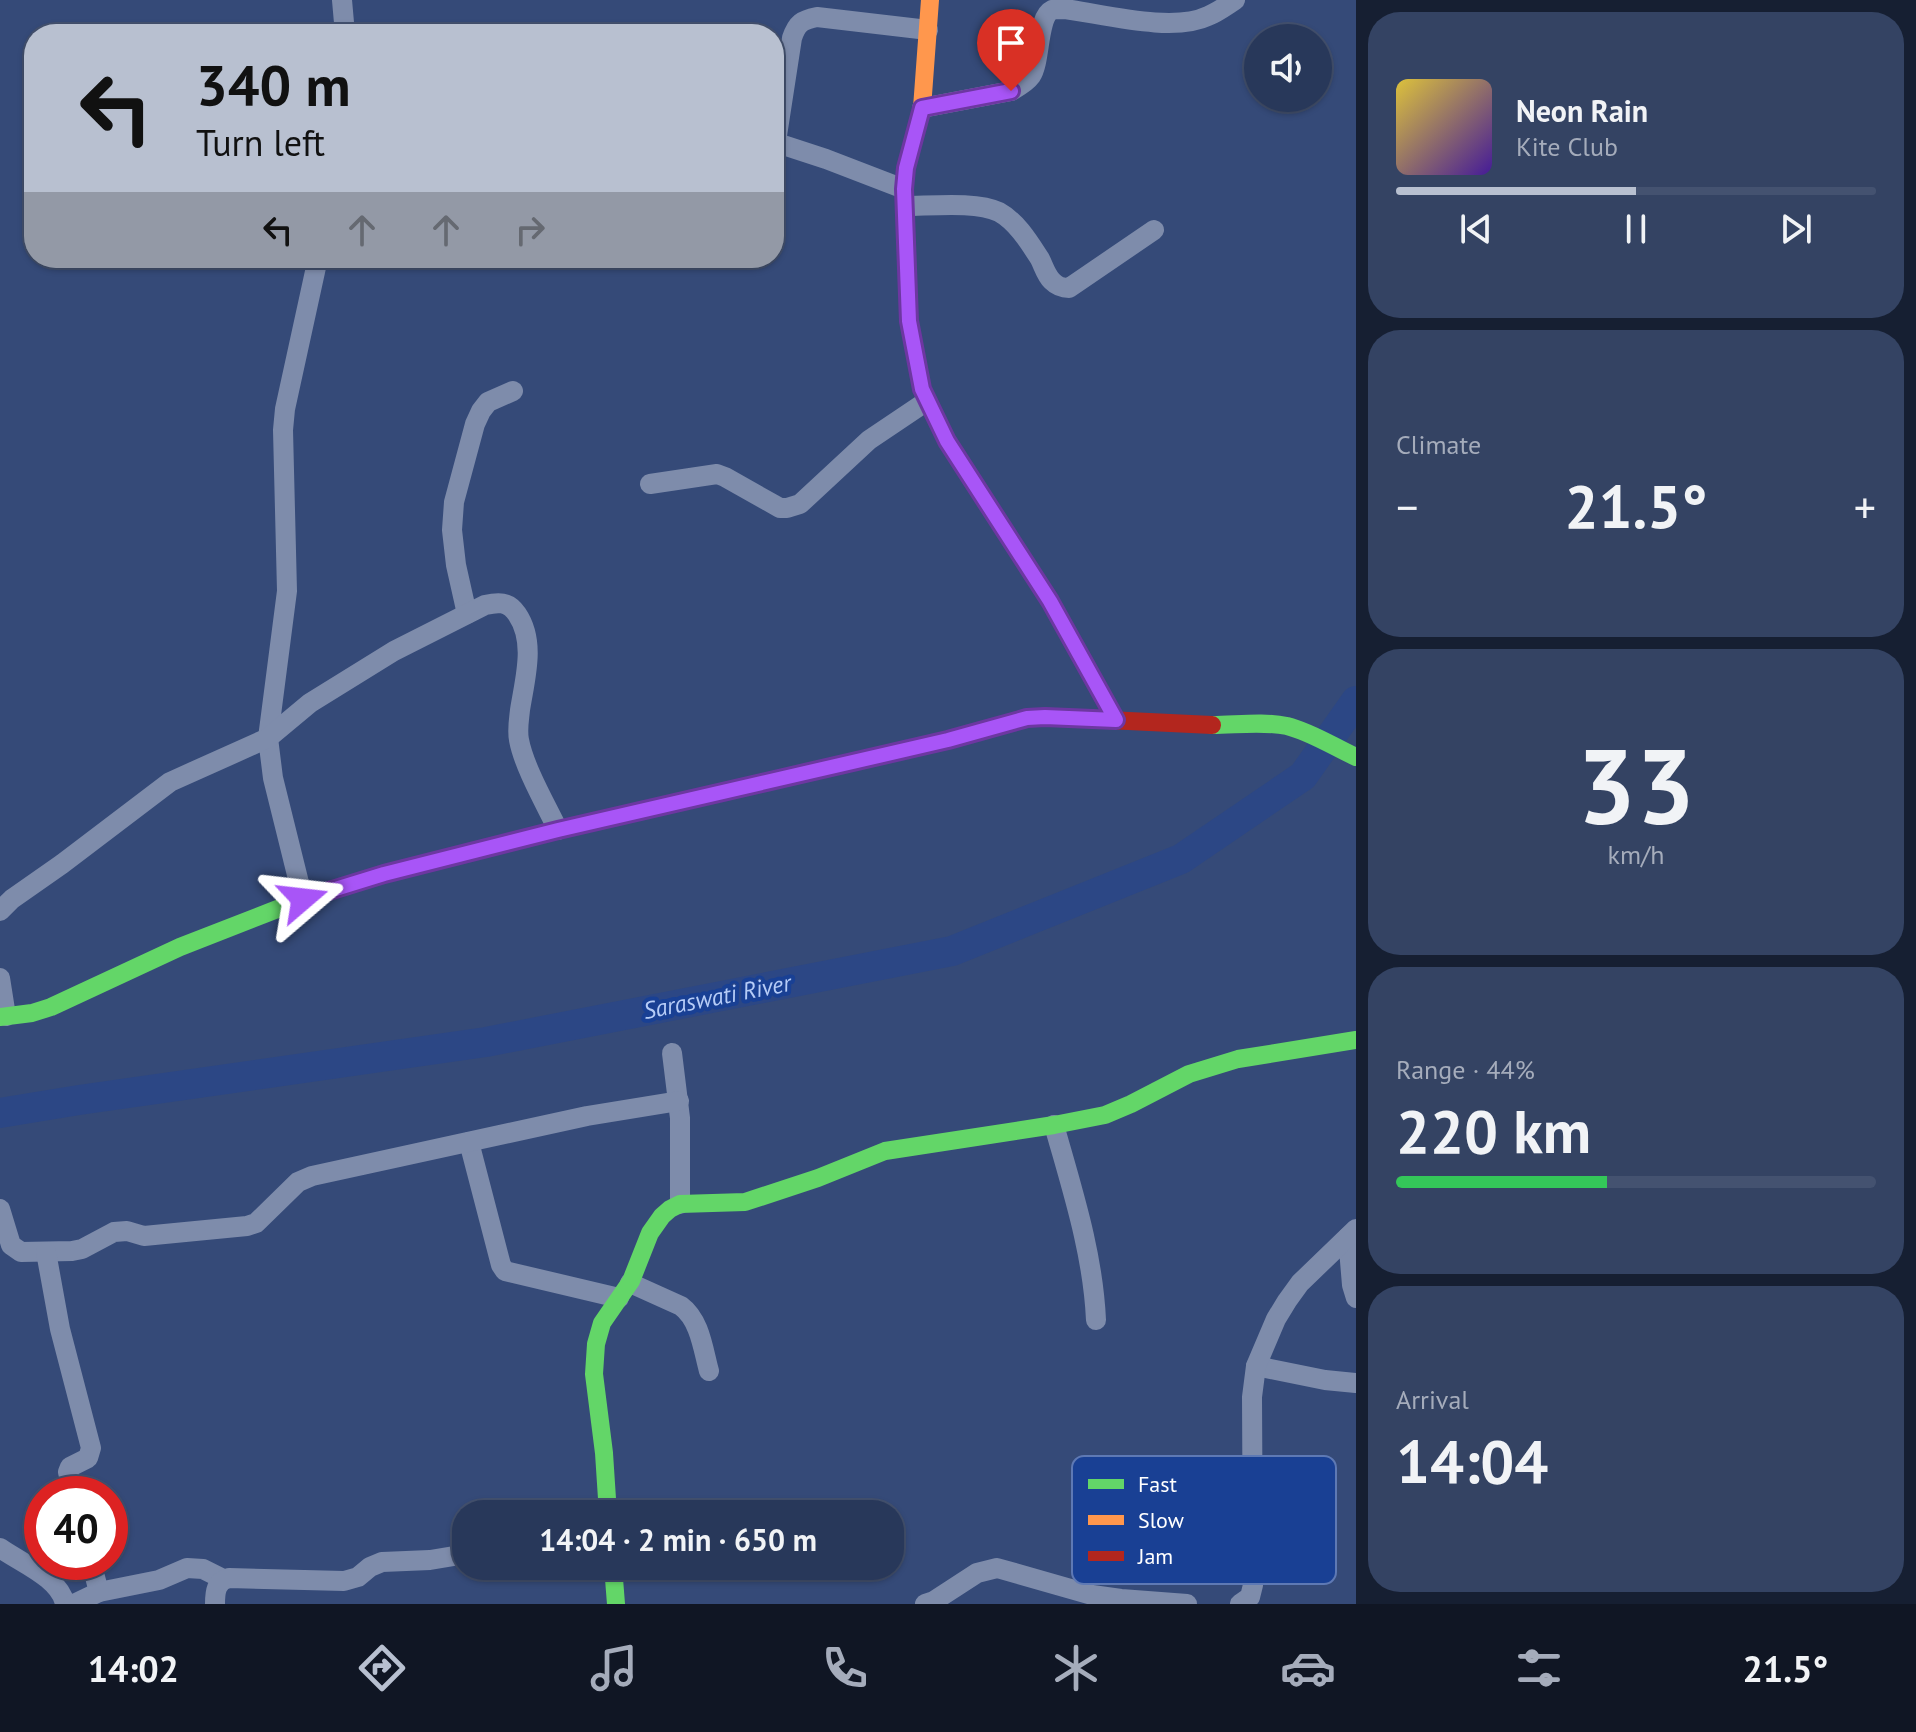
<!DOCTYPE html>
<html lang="en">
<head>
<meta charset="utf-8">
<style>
	:root { --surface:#28385a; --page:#344363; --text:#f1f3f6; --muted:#a5acbb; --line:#445270; --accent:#b8c0d0 }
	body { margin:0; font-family:"PT Sans",sans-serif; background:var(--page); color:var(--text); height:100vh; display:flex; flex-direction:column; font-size:30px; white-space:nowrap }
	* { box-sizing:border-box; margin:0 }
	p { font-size:26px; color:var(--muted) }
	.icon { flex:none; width:44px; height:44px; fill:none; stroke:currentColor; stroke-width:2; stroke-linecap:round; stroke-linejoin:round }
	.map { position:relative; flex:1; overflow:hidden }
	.sheet { display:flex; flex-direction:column; gap:12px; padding:12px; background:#161f32; width:560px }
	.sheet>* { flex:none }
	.guide { position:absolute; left:24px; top:24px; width:760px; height:244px; border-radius:32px; box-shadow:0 2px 6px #0004,0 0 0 2px var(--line); background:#b8c0d0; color:#111; overflow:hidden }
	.fabs { position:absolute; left:1244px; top:24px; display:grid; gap:16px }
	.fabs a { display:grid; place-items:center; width:88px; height:88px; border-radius:50%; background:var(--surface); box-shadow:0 2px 6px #0004,0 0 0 2px var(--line); font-size:40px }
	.speed { position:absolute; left:24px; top:1476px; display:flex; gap:16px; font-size:40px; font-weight:700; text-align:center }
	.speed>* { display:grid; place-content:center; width:104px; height:104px; border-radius:50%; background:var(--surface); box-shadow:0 2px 6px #0004,0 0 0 2px var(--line); line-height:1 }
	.speed .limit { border:12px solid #d22; background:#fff; color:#111 }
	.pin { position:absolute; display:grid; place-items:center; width:68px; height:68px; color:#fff; margin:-82px -34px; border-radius:50% 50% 50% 0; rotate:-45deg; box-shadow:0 0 8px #0007 }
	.pin .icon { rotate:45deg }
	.me { position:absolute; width:88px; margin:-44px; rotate:73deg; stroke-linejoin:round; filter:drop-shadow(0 0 6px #0008) }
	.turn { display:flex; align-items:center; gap:28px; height:168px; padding:0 40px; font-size:36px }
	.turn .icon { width:104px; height:104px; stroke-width:2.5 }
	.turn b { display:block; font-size:56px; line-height:68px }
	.lanes { display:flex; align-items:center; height:76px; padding:0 40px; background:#0003; justify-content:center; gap:40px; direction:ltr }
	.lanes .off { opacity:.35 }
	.big { font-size:60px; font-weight:600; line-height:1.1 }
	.sheet .widget { flex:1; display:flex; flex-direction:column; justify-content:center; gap:12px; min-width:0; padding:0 28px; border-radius:32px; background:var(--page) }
	.sheet .dial { align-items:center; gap:0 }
	.dial b { font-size:104px; line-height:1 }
	.song { display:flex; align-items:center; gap:24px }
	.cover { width:96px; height:96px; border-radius:12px; background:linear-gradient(135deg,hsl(50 70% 55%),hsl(260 70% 35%)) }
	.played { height:8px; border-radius:4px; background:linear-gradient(90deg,var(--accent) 50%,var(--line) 50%) }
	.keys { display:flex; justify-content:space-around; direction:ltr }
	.heat { display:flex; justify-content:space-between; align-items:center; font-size:44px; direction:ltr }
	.charge { height:12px; border-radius:6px; background:linear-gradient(90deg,#34c759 44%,var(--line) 0) }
	.trip { position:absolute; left:452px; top:1500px; width:452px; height:80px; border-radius:32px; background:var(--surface); box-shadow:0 2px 6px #0004,0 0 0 2px var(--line); font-weight:600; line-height:80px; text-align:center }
	.tabs { display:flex; height:128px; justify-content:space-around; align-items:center; background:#101624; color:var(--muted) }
	.tabs .icon { width:56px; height:56px }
	.tabs .on { color:var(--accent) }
	.tabs b { font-size:36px; color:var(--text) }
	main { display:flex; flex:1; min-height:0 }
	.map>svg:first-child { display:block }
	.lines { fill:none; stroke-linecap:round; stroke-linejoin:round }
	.river { stroke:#2c4785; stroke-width:30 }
	.street { stroke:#7e8cab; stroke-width:20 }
	.fast { stroke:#63d668; stroke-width:18 }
	.slow { stroke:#ff974d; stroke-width:18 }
	.jam { stroke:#b3261e; stroke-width:18 }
	.route-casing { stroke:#6d37a1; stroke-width:20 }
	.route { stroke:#a855f7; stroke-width:14 }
	.labels { text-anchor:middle; stroke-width:8; stroke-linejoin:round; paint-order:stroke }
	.water-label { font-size:24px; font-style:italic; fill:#b6ccf7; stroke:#194094 }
	.key { fill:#194094; stroke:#5e79b4; stroke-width:2 }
	.key-label { font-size:22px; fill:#fff }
</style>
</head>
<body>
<main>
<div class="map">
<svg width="1356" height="1604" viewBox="0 0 1356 1604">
	<rect width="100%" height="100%" fill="#354a78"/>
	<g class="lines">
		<polyline class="river" points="0,1113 79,1100 486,1042 952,951 1181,859 1303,776 1356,701"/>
		<g class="street">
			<polyline points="342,0 345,34"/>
			<path d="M922,108L1011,91C1018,87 1026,83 1031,76C1041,61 1037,17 1052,10C1055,9 1063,9 1065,9C1103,14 1173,33 1208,16C1218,12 1227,5 1235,0"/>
			<polyline points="774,142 826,159 904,189"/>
			<path d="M776,142L792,38C797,23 802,20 817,17L928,30"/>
			<path d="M905,206C930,206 977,201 999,212C1017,222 1029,242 1040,259C1044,267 1046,275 1052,281C1057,286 1061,288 1069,288L1154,230"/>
			<polyline points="650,484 717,474 725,477 780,508 787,508 800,504 869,440 927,401"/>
			<polyline points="467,614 456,565 452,530 454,502 475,424 481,411 488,402 513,391"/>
			<polyline points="303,899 273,778 268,738 287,591 283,430 285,409 318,258"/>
			<path d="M0,911L12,899L62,864L170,782L268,738L310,703L394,651L485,605C498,602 508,601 517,614C536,642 525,678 520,710C519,720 517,730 519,740C524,767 546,805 558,830"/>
			<polyline points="0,978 6,1016"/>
			<polyline points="672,1053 680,1118 680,1204"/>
			<path d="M1054,1125C1072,1189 1093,1253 1096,1320"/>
			<polyline points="469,1142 501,1265 505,1271 619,1298"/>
			<polyline points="0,1209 11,1245 21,1252 72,1251 82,1249 114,1232 127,1231 144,1236 247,1226 256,1223 298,1182 312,1176 587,1116 679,1101"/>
			<polyline points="1348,1237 1352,1285 1356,1298"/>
			<polyline points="46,1252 60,1329 91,1448 88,1458 70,1467 68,1472 73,1494"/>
			<path d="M630,1283L681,1306C700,1320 703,1349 709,1371"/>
			<polyline points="1256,1366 1325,1380 1356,1383"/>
			<path d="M0,1548C21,1563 60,1578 65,1604"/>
			<polyline points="91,1562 99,1592"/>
			<polyline points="74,1604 99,1592 159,1580 187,1568 203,1569 223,1579"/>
			<path d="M215,1604C215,1592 216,1581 229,1578L344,1581L358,1577L370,1567L382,1562L430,1560L466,1554"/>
			<polyline points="925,1604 934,1601 977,1573 997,1568 1092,1595 1121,1599 1187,1604"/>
			<polyline points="1240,1604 1250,1597 1253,1585 1252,1397 1256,1366 1276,1319 1287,1301 1300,1283 1356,1229"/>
		</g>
		<g class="fast">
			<polyline points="906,244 909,321 922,389 947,441 1050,601 1116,720"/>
			<path d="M1212,725C1236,725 1263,721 1287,726C1311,732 1334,747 1356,757"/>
			<polyline points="0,1017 32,1013 51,1007 180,947 303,899 384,874 558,830 856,761"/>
			<polyline points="608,1514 604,1453 594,1374 596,1344 602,1323 631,1281 650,1233 662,1216 670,1209 680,1204 745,1202 818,1178 885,1151 1054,1125 1105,1115 1131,1104 1189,1074 1238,1059 1356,1040"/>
			<polyline points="613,1566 616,1604"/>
		</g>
		<polyline class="slow" points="906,244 904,189 906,168 922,108 930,0"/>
		<polyline class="jam" points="856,761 948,740 1027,718 1045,717 1212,725"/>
	</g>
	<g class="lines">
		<defs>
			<polyline id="route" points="303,899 384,874 558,830 948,740 1027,718 1045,717 1116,720 1050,601 947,441 922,389 909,321 904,189 906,168 922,108 1011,91"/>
		</defs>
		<use href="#route" class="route-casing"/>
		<use href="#route" class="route"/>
	</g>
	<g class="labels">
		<g class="water-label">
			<text transform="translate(717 997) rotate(-11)" y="8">Saraswati River</text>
		</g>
	</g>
	<rect x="1072" y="1456" width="264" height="128" rx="12" class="key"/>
	<rect x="1088" y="1479" width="36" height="10" fill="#63d668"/>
	<rect x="1088" y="1515" width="36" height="10" fill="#ff974d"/>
	<rect x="1088" y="1551" width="36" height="10" fill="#b3261e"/>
	<g class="key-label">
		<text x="1138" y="1492">Fast</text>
		<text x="1138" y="1528">Slow</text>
		<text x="1138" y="1564">Jam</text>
	</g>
</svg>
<div class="fabs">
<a><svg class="icon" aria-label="sound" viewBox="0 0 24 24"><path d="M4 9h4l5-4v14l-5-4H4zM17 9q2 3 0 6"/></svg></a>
</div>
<div class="speed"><div class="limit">40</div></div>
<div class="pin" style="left:1011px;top:91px;background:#d93025"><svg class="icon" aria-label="arrive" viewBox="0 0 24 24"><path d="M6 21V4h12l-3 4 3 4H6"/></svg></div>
<svg class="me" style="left:303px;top:899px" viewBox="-20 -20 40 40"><path d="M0-17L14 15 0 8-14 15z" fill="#a855f7" stroke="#fff" stroke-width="4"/></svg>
<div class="trip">14:04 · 2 min · 650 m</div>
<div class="guide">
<div class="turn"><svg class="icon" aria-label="left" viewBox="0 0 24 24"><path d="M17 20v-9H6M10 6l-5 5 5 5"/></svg><div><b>340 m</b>Turn left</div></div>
<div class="lanes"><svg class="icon" aria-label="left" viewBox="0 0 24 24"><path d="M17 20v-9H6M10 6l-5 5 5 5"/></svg><svg class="icon off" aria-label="ahead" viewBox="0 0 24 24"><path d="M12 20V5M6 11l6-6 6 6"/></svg><svg class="icon off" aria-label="ahead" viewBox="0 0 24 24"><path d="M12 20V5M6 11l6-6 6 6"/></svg><svg class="icon off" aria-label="right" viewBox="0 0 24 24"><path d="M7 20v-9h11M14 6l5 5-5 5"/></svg></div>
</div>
</div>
<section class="sheet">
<div class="widget">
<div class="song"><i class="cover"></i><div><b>Neon Rain</b><p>Kite Club</p></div></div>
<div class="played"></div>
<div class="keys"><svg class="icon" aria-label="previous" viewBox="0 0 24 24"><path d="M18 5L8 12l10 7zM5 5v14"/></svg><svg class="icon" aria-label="pause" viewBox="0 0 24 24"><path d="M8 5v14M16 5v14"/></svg><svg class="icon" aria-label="next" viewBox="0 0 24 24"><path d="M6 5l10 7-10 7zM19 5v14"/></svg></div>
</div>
<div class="widget"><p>Climate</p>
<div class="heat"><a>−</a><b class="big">21.5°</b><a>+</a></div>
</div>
<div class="widget dial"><b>33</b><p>km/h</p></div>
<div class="widget"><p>Range · 44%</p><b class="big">220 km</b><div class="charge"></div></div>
<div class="widget"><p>Arrival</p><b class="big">14:04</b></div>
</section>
</main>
<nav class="tabs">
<b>14:02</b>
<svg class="icon on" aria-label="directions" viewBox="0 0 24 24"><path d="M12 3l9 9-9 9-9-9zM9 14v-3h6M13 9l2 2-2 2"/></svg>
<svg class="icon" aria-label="music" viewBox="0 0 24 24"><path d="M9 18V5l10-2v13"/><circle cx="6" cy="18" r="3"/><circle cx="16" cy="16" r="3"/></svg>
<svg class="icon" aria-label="phone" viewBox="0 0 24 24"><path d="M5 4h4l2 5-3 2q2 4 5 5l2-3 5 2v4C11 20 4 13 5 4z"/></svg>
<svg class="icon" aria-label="climate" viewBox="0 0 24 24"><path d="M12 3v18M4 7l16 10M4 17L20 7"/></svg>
<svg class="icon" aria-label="car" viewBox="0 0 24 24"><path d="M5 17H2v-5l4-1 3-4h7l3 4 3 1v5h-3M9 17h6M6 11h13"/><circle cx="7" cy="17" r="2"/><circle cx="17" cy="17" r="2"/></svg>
<svg class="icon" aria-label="filters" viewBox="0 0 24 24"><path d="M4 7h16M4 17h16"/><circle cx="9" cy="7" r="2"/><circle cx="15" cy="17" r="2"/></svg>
<b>21.5°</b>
</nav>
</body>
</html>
